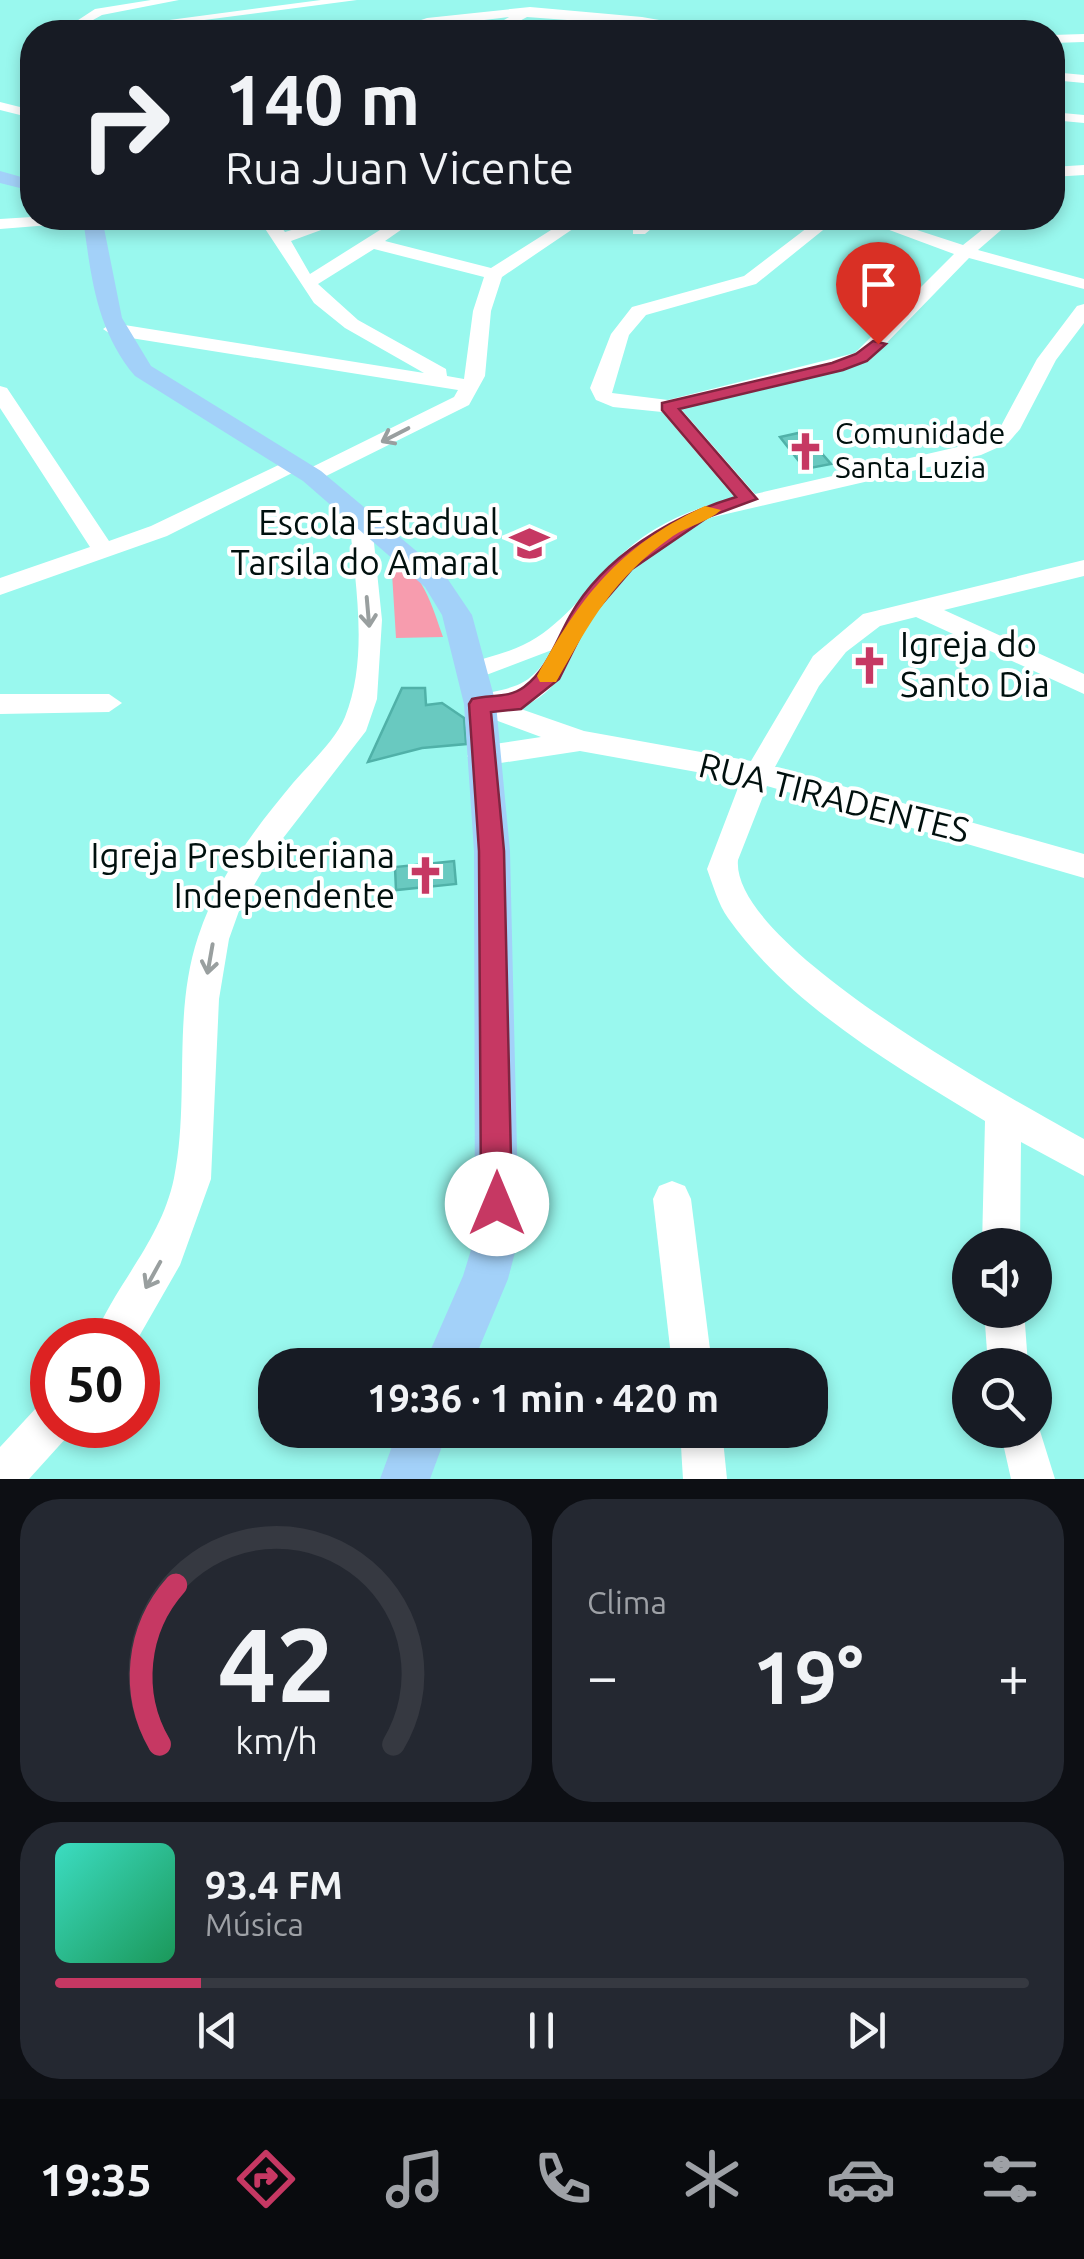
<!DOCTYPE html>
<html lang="pt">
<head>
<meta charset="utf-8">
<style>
	:root { --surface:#171b24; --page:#242831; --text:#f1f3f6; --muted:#9ea1a6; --line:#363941; --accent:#c63863 }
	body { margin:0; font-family:Ubuntu,sans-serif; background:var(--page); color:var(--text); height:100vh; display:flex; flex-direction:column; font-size:38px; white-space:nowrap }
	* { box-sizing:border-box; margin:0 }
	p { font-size:32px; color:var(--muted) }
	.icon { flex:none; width:55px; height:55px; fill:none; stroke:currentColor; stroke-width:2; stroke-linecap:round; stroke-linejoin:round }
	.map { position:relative; height:1479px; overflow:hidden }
	.details { display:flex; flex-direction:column; gap:20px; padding:20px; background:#0d0f14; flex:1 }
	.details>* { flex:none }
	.banner { position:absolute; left:20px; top:20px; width:1045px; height:210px; border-radius:40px; box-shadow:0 5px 15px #0003; background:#171b24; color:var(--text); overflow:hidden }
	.controls { position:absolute; left:952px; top:1228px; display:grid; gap:20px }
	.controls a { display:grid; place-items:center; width:100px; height:100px; border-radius:50%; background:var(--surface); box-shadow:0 5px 15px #0003; font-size:50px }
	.speed { position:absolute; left:30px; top:1318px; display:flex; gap:20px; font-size:50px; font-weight:700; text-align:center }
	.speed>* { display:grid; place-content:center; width:130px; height:130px; border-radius:50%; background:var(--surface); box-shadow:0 5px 15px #0003; line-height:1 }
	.speed .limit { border:15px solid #d22; background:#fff; color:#111 }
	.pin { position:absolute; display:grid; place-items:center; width:85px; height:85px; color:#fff; margin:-102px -42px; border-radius:50% 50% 50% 0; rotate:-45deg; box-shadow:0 0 10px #0007 }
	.pin .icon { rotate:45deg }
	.me { position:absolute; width:110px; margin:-55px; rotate:0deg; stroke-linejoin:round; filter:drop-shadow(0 0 8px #0008) }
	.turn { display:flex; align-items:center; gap:35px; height:210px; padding:0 40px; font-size:45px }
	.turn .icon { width:130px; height:130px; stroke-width:2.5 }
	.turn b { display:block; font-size:70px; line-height:85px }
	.big { font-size:75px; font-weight:600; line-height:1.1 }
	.details .tile { flex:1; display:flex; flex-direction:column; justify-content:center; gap:15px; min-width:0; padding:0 35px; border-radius:40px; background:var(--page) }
	.details .dial { align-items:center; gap:0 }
	.dial svg { height:260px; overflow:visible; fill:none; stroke:var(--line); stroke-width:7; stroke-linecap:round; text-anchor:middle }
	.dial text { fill:var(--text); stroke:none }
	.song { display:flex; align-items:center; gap:30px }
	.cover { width:120px; height:120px; border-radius:15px; background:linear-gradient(135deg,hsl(170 70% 55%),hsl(150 70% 35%)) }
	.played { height:10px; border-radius:5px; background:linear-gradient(90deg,var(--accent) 15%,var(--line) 15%) }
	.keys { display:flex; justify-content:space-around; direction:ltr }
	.heat { display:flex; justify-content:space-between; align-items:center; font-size:55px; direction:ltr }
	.details .tiles { flex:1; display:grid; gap:20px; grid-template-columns:1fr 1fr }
	.tile:last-child { grid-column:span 2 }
	.trip { position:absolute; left:258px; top:1348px; width:570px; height:100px; border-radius:40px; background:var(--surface); box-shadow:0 5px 15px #0003; font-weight:600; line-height:100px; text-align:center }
	.dock { display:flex; height:160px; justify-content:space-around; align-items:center; background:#090b0e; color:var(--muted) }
	.dock .icon { width:70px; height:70px }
	.dock .selected { color:var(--accent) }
	.dock b { font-size:45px; color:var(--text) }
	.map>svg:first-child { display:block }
	.green { fill:#f79cae }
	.building { fill:#69c9c0; stroke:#50b1a8; stroke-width:2.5 }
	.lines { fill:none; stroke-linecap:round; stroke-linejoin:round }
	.minor { fill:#fff; fill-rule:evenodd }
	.major { fill:#a3d1f9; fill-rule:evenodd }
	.oneway { stroke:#999f9f }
	.route { fill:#c63863; stroke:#812440; stroke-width:2.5 }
	.slow { fill:#f59e0b }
	.labels { text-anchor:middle; stroke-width:8; stroke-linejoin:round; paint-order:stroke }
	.far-poi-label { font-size:30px; fill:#00100e; stroke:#fff; text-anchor:start }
	.poi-label { font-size:35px; fill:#00100e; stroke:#fff; text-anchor:end }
	.street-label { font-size:35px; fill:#00100e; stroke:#fff }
</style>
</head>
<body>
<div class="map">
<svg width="1084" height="1479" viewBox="0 0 1084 1479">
	<rect width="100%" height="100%" fill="#99f8ee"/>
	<path class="green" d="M391,557C422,567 433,609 443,637L396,638Z"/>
	<g class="building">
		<polygon points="803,432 831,464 805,469 780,437"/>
		<polygon points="402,688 425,688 426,705 442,703 464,718 466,744 422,748 368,762"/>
		<polygon points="454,861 456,884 396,890 395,867"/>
	</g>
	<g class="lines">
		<g class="minor">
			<polygon points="151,0 179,0 102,15 75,30 69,26 95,9"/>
			<polygon points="321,0 357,0 112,32 79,32"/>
			<polygon points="530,7 642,17 728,32 527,17 499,32 484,32 509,17 385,32 427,18"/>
			<polygon points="1084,34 1084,42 1052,43 1052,35"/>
			<polygon points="1052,72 1084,75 1084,83 1052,80"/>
			<polygon points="0,102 32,110 32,118 0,110"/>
			<polygon points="1052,112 1084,115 1084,123 1052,120"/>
			<polygon points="1084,165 1084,175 1052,177 1052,167"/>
			<polygon points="32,217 93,218 91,221 140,218 94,230 88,229 88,222 0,229 0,219"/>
			<path d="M258,218H274L285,232L331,218H354L291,241L310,274L399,218H418L385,241L491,268L570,218H589L502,277L491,311L485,376L469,405L312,483L304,481V471L454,397L458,390L112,335L103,329L112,323L424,373L345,328L314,303ZM374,249L484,277L473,311L464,379L447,376L446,369L358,320L318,284Z"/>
			<polygon points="646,218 664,218 645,234 633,234 633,226"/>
			<path d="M820,218H838L756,284L646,315L629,335L612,393L668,400L855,353L954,254L857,218H880L963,245L997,218H1015L978,250L1084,279V289L969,258L869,361L681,409L755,494L966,445L994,435L1001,426L1037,359L1077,306L1084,304V323L1056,360L1020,429L1008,443L981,455L709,518C665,542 616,576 590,620C570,656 562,693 518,708L584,731L751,761L813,656L863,614L1084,560V576L944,610L1084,674V694L916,617L880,626L846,652L819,686L775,767L1084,854V878L767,786L738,860C730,946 1014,1100 1084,1139V1176L1021,1142L1020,1245H982L985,1121C895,1066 790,1006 728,918C718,904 713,885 707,869L741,780L580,751L481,766L467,756L481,746L541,737L471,711L467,704L471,697C510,686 528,692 552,650L473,680L464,677L460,671L464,665C483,658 505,654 523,645C561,627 585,591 614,562C647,527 689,509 735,498L662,412L613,407L596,400L590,388L611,334L632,307L744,276Z"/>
			<polygon points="0,386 7,388 109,541 151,526 287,461 303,461 306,466 167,536 0,595 0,578 90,547 0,408"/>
			<path d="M360,507L371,514L382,620L377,699L366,731L277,846L239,911L229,939L219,999L211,1179L180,1265L137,1340H93C116,1283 161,1241 174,1178C190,1099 172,1015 198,937C217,878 254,830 293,783C310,763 335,741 345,717C370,655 354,579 349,514Z"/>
			<polygon points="0,694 109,694 122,703 109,712 0,714"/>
			<polygon points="672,1181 685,1186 691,1199 712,1365 672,1365 653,1199 659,1186"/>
			<polygon points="984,1310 1024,1310 1028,1365 988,1365"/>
			<polygon points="52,1401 52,1425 72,1425 67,1437 29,1479 0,1479 0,1447 37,1407"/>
			<polygon points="1035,1415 1055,1479 1011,1479 1000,1430 1035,1430"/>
			<polygon points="680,1430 722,1430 727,1479 683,1479"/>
		</g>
		<g class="major">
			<polygon points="0,171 32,180 32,191 0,183"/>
			<path d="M83,218H102L122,318L151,366L321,471L445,575L472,615L496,704L510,851L519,1237L508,1279L472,1365H424L463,1276L475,1237L474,851L464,704L442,615L425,587L303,481L135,376C96,330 91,276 83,218Z"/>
			<polygon points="398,1430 448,1430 430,1479 380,1479"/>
		</g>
	</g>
	<defs><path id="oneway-shaft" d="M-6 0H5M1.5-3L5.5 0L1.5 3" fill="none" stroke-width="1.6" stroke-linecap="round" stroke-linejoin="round" transform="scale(2.5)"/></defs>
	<g class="oneway">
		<use href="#oneway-shaft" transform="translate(395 435) rotate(153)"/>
		<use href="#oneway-shaft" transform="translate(368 612) rotate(85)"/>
		<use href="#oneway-shaft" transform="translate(210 959) rotate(100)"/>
		<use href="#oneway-shaft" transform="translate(153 1275) rotate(119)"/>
	</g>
	<path class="route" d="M873,341L886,344L867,361L843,370L679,409L757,499L708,517L632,569L589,619L559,679L521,709L491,712L504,851L512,1204L508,1215L497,1220L486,1215L481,1204L479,851L469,704L472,699C490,694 508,699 524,687C547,670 556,641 570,616C604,556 672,516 736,497L662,410V403L832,363L856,354Z"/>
	<path class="slow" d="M705,506L721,510C708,522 688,526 673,536C613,578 591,621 556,682H540L537,676C581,595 620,546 705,506Z"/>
	<defs>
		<symbol id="church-bare" viewBox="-9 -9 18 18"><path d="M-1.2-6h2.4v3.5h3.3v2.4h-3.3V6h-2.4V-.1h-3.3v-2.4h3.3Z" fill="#c63863" stroke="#fff" stroke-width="2.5" paint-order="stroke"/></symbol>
		<symbol id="school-bare" viewBox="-9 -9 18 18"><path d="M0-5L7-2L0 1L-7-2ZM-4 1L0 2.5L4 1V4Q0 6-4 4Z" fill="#c63863" stroke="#fff" stroke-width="2.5" paint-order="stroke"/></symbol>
	</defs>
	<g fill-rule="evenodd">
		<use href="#church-bare" x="778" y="424" width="55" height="55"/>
		<use href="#school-bare" x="502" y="516" width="55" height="55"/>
		<use href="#church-bare" x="842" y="638" width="55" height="55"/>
		<use href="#church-bare" x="398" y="848" width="55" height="55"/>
	</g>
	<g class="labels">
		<g class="far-poi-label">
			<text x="835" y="444">Comunidade<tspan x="835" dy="34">Santa Luzia</tspan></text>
		</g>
		<g class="poi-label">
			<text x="499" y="535">Escola Estadual<tspan x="499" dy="40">Tarsila do Amaral</tspan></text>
			<text x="900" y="657" text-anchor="start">Igreja do<tspan x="900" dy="40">Santo Dia</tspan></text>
			<text x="395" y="868">Igreja Presbiteriana<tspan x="395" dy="40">Independente</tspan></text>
		</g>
		<g class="street-label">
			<text transform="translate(834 798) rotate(14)" y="12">RUA TIRADENTES</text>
		</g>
	</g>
</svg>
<div class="controls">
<a><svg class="icon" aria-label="sound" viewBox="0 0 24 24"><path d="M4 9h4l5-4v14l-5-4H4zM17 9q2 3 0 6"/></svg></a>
<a><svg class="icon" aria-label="search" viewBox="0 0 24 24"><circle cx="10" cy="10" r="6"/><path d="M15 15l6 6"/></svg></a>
</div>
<div class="speed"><div class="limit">50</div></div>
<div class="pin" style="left:878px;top:344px;background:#d93025"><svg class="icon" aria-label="arrive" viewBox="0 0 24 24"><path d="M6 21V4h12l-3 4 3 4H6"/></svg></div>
<svg class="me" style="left:497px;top:1204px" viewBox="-20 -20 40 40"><circle r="19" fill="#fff"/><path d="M0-13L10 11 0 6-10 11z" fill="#c63863"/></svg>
<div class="trip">19:36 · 1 min · 420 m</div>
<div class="banner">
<div class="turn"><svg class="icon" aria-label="right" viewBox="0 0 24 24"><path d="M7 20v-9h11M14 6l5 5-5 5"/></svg><div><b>140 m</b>Rua Juan Vicente</div></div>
</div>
</div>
<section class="details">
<div class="tiles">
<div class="tile dial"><svg viewBox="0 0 100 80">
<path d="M14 69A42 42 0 1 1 86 69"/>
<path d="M14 69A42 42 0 0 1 19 20" stroke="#c63863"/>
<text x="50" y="56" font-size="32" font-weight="700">42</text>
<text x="50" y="72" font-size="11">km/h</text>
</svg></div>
<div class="tile"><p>Clima</p>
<div class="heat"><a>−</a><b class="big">19°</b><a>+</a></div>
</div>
<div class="tile">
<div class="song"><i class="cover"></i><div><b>93.4 FM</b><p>Música</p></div></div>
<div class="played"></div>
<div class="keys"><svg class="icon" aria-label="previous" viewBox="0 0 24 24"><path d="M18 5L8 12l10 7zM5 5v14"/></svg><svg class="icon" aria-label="pause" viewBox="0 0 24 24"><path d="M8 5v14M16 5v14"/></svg><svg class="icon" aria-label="next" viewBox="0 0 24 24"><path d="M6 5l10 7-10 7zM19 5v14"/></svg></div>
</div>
</div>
</section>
<nav class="dock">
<b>19:35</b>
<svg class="icon selected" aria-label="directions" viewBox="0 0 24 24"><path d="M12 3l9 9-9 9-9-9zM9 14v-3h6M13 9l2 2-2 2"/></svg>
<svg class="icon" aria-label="music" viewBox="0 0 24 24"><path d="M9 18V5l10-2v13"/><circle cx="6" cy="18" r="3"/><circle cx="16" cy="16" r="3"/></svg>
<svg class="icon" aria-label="phone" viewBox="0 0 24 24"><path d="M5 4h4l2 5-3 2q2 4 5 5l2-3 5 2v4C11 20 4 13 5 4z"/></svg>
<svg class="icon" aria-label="climate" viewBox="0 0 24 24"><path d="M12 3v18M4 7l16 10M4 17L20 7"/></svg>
<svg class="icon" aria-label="car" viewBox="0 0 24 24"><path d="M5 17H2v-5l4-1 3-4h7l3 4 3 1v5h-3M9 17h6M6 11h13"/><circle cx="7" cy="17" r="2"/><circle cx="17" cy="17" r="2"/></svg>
<svg class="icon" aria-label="filters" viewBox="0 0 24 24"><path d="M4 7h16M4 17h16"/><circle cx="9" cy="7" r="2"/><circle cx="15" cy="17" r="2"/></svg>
</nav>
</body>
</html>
